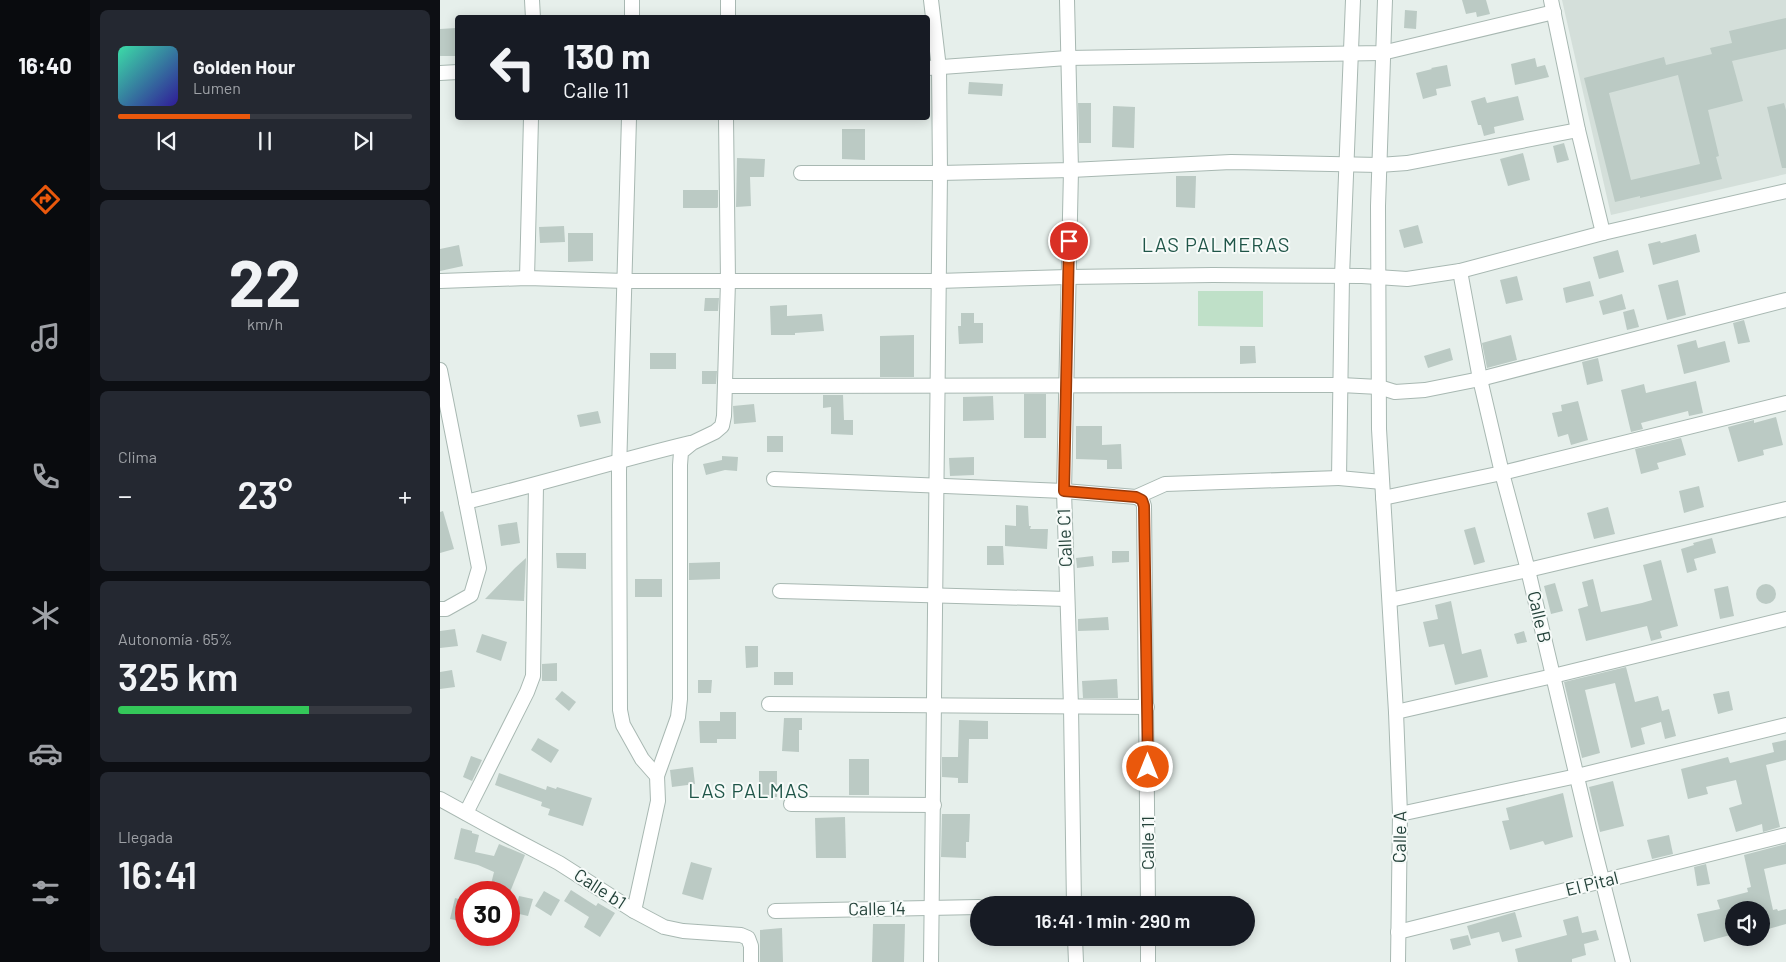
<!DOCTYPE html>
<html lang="es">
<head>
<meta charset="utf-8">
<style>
	:root { --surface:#171b24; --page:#242831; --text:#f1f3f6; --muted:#9ea1a6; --line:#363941; --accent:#ea580c }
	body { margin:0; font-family:Barlow,sans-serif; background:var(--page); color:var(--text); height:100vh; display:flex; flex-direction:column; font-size:19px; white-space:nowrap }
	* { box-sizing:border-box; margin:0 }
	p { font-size:16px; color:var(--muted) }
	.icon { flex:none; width:28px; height:28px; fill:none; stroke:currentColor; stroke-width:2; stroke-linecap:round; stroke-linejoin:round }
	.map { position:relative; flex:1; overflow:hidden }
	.details { display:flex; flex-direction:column; gap:10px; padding:10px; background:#0d0f14; width:350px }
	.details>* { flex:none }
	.top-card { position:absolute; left:15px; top:15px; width:475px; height:105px; border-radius:5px; box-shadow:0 2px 12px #0003; background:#171b24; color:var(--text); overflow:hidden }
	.buttons { position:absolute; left:1285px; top:901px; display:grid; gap:10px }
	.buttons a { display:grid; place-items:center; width:45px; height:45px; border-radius:50%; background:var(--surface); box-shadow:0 2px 12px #0003; font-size:25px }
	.speed { position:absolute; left:15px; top:881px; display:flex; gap:10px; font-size:25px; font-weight:700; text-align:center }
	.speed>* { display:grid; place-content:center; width:65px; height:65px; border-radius:50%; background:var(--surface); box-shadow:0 2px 12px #0003; line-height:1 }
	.speed .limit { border:8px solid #d22; background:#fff; color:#111 }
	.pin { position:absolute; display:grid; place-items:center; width:42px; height:42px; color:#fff; margin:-21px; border:2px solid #fff; border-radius:50%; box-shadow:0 1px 5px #0007 }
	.me { position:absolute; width:55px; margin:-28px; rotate:0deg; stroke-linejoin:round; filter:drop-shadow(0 0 4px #0008) }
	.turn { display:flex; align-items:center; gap:18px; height:105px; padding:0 25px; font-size:22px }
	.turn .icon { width:65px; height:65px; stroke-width:2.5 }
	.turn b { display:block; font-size:35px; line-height:42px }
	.big { font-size:38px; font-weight:600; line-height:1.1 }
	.details .card { flex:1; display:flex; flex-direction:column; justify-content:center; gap:8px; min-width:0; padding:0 18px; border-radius:8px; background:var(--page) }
	.details .dial { align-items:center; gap:0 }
	.dial b { font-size:65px; line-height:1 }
	.song { display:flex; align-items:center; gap:15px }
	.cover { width:60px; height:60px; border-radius:8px; background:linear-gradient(135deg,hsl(160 70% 55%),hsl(250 70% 35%)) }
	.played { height:5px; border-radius:2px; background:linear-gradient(90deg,var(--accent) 45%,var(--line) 45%) }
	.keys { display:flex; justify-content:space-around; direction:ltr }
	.heat { display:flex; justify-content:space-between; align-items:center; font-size:28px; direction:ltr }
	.charge { height:8px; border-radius:4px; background:linear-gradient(90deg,#34c759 65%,var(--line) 0) }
	.trip { position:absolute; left:530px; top:896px; width:285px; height:50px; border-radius:25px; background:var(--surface); box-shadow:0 2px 12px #0003; font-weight:600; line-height:50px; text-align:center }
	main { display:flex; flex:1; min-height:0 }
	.menu { display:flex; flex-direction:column; width:90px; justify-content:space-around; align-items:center; background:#090b0e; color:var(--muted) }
	.menu .icon { width:35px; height:35px }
	.menu .on { color:var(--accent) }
	.menu b { font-size:22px; color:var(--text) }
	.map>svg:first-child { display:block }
	.built { fill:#d4dfda }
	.green { fill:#bfe0c8 }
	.building { fill:#bbcac4; fill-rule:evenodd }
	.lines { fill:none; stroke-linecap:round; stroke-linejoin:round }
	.street-casing { stroke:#a8b8b2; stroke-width:16 }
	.street { stroke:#fff; stroke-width:14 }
	.route-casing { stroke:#983908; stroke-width:12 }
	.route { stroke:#ea580c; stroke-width:9 }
	.labels { text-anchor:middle; stroke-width:4; stroke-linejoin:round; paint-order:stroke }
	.street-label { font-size:18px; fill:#24423a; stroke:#f7fbf9 }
	.quarter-label { font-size:20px; letter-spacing:1px; fill:#1f5548; stroke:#f7fbf9 }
</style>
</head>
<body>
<main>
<nav class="menu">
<b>16:40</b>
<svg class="icon on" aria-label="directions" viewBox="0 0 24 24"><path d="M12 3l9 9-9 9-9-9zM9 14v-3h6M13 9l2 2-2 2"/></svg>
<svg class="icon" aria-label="music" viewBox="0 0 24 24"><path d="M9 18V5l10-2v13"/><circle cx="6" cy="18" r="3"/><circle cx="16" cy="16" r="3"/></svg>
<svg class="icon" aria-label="phone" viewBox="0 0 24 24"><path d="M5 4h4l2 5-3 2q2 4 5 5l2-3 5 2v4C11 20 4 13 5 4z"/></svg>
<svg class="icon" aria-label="climate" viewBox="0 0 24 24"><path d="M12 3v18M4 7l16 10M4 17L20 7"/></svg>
<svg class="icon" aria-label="car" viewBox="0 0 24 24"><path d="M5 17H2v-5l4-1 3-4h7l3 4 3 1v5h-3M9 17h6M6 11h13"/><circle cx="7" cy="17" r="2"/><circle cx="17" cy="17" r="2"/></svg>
<svg class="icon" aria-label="filters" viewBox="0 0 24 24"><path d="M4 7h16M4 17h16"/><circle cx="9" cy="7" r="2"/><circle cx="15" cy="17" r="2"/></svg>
</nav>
<section class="details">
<div class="card">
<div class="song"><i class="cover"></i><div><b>Golden Hour</b><p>Lumen</p></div></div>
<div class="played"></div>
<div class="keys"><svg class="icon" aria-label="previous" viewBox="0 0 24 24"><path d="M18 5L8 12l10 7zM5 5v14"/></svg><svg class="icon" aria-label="pause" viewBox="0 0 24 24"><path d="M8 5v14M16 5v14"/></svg><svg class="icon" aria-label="next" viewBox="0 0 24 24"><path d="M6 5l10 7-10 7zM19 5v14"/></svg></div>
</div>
<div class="card dial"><b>22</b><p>km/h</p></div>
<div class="card"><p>Clima</p>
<div class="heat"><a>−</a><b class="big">23°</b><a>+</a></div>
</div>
<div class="card"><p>Autonomía · 65%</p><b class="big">325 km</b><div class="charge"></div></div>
<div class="card"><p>Llegada</p><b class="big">16:41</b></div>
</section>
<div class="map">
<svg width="1346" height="962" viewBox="0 0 1346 962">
	<rect width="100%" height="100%" fill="#e6efeb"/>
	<polygon class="built" points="1122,0 1346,0 1346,174 1171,215"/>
	<polygon class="green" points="758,291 823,291 823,327 758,326"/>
	<g class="building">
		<polygon points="1022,0 1046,0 1050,14 1037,17 1036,12 1026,14"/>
		<polygon points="965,10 977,11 976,29 964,28"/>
		<path d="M1346,18V49L1292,61L1303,101L1268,110L1279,156L1276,157L1282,179L1200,198V196L1175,202L1144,78L1224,57L1226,65L1272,54L1270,48L1292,43L1289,31ZM1238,75L1260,164L1191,180L1169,93Z"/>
		<polygon points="16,28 16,56 0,56 0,29"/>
		<polygon points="1095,58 1097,67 1105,65 1109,77 1075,85 1071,64"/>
		<polygon points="1007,65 1011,86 996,89 997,95 983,99 976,73 992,69 991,68"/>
		<polygon points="529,82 563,84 562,96 528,94"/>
		<polygon points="1078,96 1084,120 1054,127 1055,133 1044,136 1041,125 1038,125 1031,101 1045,97 1047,103"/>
		<polygon points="638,103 651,103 651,143 639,143"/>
		<polygon points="1344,103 1346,110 1346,168 1342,168 1327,107"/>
		<polygon points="673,106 695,107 694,148 672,147"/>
		<polygon points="402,129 425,129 425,160 402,159"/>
		<polygon points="1124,143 1129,160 1117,163 1113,146"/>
		<polygon points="1083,153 1090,180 1068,186 1060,159"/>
		<polygon points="297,158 325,159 324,177 310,177 311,206 296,207"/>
		<polygon points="736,176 756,176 755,208 736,207"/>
		<polygon points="243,190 278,190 278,207 277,208 243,208"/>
		<polygon points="978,225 983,243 964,248 959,230"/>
		<polygon points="124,226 125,242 100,243 99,227"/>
		<polygon points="128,233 153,233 153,261 128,262"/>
		<polygon points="1256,234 1260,252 1213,265 1208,244 1220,241 1221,243"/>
		<polygon points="19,245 23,266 0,271 0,249"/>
		<polygon points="1178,250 1184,272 1159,279 1153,257"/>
		<polygon points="1077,276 1083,300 1066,304 1060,280"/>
		<polygon points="1238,280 1246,315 1227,320 1218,285"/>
		<polygon points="1150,281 1154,296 1126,303 1123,288"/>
		<polygon points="1182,294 1186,309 1163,315 1159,301"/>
		<polygon points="265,298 279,298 278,311 264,311"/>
		<polygon points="347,305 347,316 382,314 384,331 355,333 355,335 331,335 330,306"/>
		<polygon points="1194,309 1199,327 1187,330 1183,312"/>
		<polygon points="521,313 534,313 534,323 543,323 543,343 519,344 518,326 521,326"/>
		<polygon points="1304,320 1310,342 1298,344 1293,323"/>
		<polygon points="474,335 474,377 440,377 440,336"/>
		<polygon points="1071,335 1077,360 1047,368 1042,343"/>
		<polygon points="1256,340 1258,348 1285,341 1290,362 1244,374 1237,345"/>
		<polygon points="800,346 815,346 816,363 800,364"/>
		<polygon points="1010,348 1013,360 988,368 984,356"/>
		<rect x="210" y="353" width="26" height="16"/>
		<polygon points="1158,358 1163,381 1147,385 1142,362"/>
		<polygon points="262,371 277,371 276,384 262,384"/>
		<polygon points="1256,381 1263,413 1249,416 1248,411 1201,423 1203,429 1191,432 1181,390 1204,384 1206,393"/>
		<rect x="584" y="394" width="22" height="44"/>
		<polygon points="383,395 403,395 404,420 413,420 413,435 391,434 391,407 383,408"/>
		<polygon points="553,396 554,420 523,421 523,397"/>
		<polygon points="1138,401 1148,440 1131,445 1128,434 1118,437 1112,413 1122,411 1121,405"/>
		<polygon points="314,404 316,422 294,424 293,406"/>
		<polygon points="158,411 161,423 140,427 137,415"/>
		<polygon points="1336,417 1343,445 1323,450 1324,455 1298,462 1288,427 1314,420 1314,423"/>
		<polygon points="636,426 662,426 662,445 681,444 682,469 667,469 667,460 636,459"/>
		<rect x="327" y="436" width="16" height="16"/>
		<polygon points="1241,438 1246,455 1217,463 1219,469 1201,474 1195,449"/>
		<polygon points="282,456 298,457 297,471 285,470 266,475 263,464 282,460"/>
		<polygon points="534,457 534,475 510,476 509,458"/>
		<polygon points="1259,486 1264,507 1244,513 1239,491"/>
		<polygon points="576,505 588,506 589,526 591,526 590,529 608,529 607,549 565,546 565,525 576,526"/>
		<polygon points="1168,507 1175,534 1154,539 1147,513"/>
		<polygon points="3,511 14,549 0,553 0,512"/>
		<polygon points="77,522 80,543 61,546 58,525"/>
		<polygon points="1035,527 1045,562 1034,565 1024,530"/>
		<polygon points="1272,538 1276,553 1254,559 1257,570 1247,573 1241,549 1254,545 1253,543"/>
		<polygon points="547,546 563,546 564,565 547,565"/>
		<polygon points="672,551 689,551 689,562 672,563"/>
		<polygon points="116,553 146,553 146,569 117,568"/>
		<polygon points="653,556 654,566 637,568 636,558"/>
		<polygon points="86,558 84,601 45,599 75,568"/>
		<polygon points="1221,560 1238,626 1220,631 1222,638 1211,641 1207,626 1146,641 1138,609 1148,606 1142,582 1153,579 1161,612 1202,603 1212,600 1203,565"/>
		<polygon points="280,562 280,579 249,580 249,563"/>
		<rect x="195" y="579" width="27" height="18"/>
		<polygon points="1115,583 1123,611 1111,614 1104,586"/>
		<circle cx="1326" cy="594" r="10"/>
		<polygon points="1288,586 1294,616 1280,619 1274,589"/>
		<polygon points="1011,601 1022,654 1041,649 1048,677 1015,685 1004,644 989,647 983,622 998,619 995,605"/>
		<polygon points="668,617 669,630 638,631 638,619"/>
		<polygon points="15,629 18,646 0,648 0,631"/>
		<polygon points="1084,631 1087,642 1077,644 1074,634"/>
		<polygon points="42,634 67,642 61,661 36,652"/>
		<polygon points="305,646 318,646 318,667 306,668"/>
		<polygon points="117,663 117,681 102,681 102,664"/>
		<polygon points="1186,667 1195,702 1218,696 1222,711 1229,709 1236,736 1225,739 1221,722 1201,728 1205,744 1191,748 1175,683 1145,690 1160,753 1142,758 1124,682"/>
		<polygon points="12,670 15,687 0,689 0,672"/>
		<rect x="334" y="672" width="19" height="13"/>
		<polygon points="677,679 678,698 643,698 642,681"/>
		<polygon points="258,680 272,680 271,693 258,693"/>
		<polygon points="122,691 136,702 129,711 115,699"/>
		<polygon points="1289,691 1293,710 1278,714 1273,694"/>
		<polygon points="280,712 296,712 296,739 277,739 277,743 260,743 259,721 280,721"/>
		<polygon points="344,718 362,718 362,730 359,730 359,752 342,751"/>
		<polygon points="519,720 548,721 548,739 529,739 528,783 518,783 518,778 502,777 502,757 518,757"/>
		<polygon points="98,738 119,750 111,763 91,750"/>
		<polygon points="1346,740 1346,760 1326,765 1340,827 1323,832 1322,824 1296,832 1289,808 1302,804 1296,780 1266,787 1268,794 1248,799 1241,769 1288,757 1290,763 1334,752 1332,743"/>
		<polygon points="31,756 42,760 32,781 23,777"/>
		<rect x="409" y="759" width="20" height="36"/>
		<polygon points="253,767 255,784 232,787 230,770"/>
		<rect x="319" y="771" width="18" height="26"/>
		<polygon points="59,773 106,790 107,786 116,789 117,787 152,798 143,826 108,815 110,809 101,806 102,802 55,785"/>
		<polygon points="1173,781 1184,826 1160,832 1149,787"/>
		<polygon points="1123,793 1133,837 1105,845 1103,841 1070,850 1062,821 1069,820 1066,808"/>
		<polygon points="502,814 530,814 529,842 526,842 526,858 501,857"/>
		<polygon points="405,817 406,858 376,858 375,818"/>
		<polygon points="21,828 32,831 32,833 39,835 35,852 54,856 59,844 85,855 70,892 49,892 54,872 38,865 14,859"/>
		<polygon points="1229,835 1233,854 1212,859 1207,840"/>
		<polygon points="1346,844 1346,864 1324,869 1333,910 1337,909 1338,911 1346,909 1346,924 1321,931 1321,910 1294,910 1294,934 1264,942 1257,914 1280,909 1277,900 1308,892 1307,888 1311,887 1304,855"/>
		<polygon points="251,862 272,868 263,900 242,894"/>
		<polygon points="1266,864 1270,884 1257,886 1254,867"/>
		<polygon points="131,890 156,906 158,903 175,913 160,937 144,927 149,917 124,901"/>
		<polygon points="104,891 120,900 111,916 95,906"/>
		<polygon points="79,896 93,899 88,916 75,913"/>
		<polygon points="15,898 26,901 26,922 10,919"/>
		<polygon points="1075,912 1082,937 1062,942 1059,932 1031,939 1027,926"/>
		<polygon points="1138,916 1142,933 1156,930 1159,940 1144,944 1146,955 1132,959 1132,962 1078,962 1075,949 1127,935 1123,920"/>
		<polygon points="433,924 465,924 464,962 432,962"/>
		<polygon points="342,928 343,962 320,962 320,930"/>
		<polygon points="1028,935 1031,945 1013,950 1010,939"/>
	</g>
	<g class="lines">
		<defs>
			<g id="street">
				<polyline points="92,0 93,18"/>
				<polyline points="491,0 499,68 500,173 491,962"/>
				<polyline points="627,0 631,170 624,491 631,707 634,905"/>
				<polyline points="945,0 938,206 939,429 956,712 960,814 958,962"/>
				<polyline points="1111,0 1138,130 1163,233"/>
				<polyline points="192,18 192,0"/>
				<polyline points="288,18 288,0"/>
				<polyline points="488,68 627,58 942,53 1114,12"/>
				<polyline points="0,73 18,72"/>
				<polyline points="189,118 179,471 180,710 183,725 202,759 217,776 218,801 194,911"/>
				<polyline points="361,173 500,173 631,170 791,162 939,165 967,163 1138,130"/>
				<polyline points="1020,271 1040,379 1062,473 1088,570 1149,828 1183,962"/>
				<polyline points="87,278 91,118"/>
				<polyline points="0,281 87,278 186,281 498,281 628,277 773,275 922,276 967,279 1020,271 1163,233 1346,191"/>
				<polyline points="0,370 39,568 31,595 6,609 0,609"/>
				<polyline points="285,386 901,385 939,387 955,392 985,390 1040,379 1346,300"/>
				<polyline points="899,478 942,482"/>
				<polyline points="334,479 624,491 696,497 702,500 704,506 708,905"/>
				<polyline points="696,497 725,484 899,478 902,276 913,0"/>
				<polyline points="943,498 1062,473 1346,403"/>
				<path d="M26,502C101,484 175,461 250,443"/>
				<polyline points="340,591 627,599"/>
				<polyline points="950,600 1088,570 1346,509"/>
				<polyline points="329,704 707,707"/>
				<polyline points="956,712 1113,676 1346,619"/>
				<polyline points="217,776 238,717 240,699 240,465 241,452 252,443 275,432 282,426 284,416 288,281 286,118"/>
				<polyline points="0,799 49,826 119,863 194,911 224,927 243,931 301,935 308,938 311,946 311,962"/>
				<polyline points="351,804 494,805"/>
				<polyline points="26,813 87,692 93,676 96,485"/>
				<polyline points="960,814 1137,776 1346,725"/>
				<polyline points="608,905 634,904"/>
				<polyline points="335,911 539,907"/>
				<polyline points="958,932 1346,835"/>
				<polyline points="635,938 636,962"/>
				<polyline points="708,938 708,962"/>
			</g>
		</defs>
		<use href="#street" class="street-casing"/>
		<use href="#street" class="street"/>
	</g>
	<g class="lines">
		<defs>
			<polyline id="route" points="629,241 624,491 696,497 702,500 704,506 708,767"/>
		</defs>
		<use href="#route" class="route-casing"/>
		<use href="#route" class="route"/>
	</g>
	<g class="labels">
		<g class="street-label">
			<text transform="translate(625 538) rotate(-92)" y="6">Calle C1</text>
			<text transform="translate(1099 617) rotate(77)" y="6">Calle B</text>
			<text transform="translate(960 837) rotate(-89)" y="6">Calle A</text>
			<text transform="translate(708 843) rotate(-90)" y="6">Calle 11</text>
			<text transform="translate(1152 884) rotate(-14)" y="6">El Pital</text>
			<text transform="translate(160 889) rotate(33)" y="6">Calle b1</text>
			<text transform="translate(437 909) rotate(-1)" y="6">Calle 14</text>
		</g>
		<g class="quarter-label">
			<text x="776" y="252">LAS PALMERAS</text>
			<text x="309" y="798">LAS PALMAS</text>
		</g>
	</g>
</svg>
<div class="buttons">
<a><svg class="icon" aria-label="sound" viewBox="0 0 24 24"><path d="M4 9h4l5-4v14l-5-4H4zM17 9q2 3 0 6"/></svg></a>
</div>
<div class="speed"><div class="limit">30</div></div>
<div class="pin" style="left:629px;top:241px;background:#d93025"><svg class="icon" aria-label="arrive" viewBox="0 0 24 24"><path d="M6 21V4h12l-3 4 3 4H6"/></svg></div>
<svg class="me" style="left:708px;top:767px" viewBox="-20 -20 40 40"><circle r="17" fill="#ea580c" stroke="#fff" stroke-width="3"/><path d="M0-11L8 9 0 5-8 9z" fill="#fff"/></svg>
<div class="trip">16:41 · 1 min · 290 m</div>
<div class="top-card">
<div class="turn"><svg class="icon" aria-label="left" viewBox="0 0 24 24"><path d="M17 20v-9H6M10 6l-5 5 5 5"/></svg><div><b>130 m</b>Calle 11</div></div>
</div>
</div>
</main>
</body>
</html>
